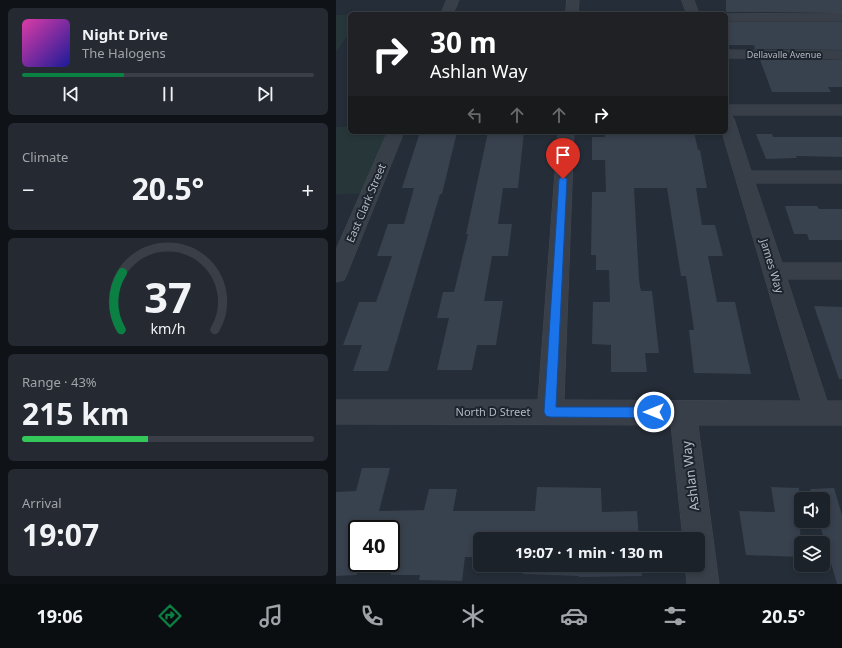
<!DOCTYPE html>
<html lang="en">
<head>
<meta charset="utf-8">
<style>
	:root { --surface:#1c222a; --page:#252a32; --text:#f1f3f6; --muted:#a0a4a8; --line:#3a3f47; --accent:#0b8043 }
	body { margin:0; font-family:"Noto Sans",sans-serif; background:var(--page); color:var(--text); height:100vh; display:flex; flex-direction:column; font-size:15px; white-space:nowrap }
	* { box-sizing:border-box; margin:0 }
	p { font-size:13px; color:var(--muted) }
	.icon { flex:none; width:22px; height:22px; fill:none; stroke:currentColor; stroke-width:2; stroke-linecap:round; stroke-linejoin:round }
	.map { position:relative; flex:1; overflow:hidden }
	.details { display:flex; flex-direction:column; gap:8px; padding:8px; background:#0f1317; width:336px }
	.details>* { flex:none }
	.banner { position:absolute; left:12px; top:12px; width:380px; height:122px; border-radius:6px; box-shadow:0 2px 6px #0003,0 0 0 1px var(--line); background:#202124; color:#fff; overflow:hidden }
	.tools { position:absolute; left:458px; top:492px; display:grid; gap:8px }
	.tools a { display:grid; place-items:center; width:36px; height:36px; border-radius:6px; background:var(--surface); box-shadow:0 2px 6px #0003,0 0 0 1px var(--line); font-size:20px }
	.speed { position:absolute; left:12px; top:520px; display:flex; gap:8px; font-size:20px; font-weight:700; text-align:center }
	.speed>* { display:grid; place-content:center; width:52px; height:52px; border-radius:50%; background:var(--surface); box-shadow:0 2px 6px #0003,0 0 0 1px var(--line); line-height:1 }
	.speed .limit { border:2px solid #111; border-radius:6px; background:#fff; color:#111 }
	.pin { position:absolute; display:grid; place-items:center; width:34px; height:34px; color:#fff; margin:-41px -17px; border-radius:50% 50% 50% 0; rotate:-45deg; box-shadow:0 0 4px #0007 }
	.pin .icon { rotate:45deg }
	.me { position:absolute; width:44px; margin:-22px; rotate:270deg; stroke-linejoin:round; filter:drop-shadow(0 0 3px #0008) }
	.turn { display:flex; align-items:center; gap:14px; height:84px; padding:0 16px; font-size:18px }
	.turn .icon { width:52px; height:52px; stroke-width:2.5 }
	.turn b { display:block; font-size:28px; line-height:34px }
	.lanes { display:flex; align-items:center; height:38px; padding:0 16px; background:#0003; justify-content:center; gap:20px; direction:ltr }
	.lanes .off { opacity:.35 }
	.big { font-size:30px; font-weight:700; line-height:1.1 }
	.details .widget { flex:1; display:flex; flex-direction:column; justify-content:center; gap:6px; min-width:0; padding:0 14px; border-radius:6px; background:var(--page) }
	.details .dial { align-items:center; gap:0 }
	.dial svg { height:104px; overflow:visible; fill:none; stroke:var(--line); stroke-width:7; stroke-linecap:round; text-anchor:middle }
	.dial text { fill:var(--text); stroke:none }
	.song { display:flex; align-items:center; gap:12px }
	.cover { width:48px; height:48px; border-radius:6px; background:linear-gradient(135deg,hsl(320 70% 55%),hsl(240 70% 35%)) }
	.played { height:4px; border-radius:2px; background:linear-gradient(90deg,var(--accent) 35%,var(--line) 35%) }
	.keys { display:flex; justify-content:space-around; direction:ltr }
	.heat { display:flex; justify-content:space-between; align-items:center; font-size:22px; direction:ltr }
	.charge { height:6px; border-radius:3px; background:linear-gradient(90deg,#34c759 43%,var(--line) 0) }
	.trip { position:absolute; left:137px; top:532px; width:232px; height:40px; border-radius:6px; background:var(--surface); box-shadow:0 2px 6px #0003,0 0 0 1px var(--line); font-weight:700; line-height:40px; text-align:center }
	.menu { display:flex; height:64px; justify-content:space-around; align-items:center; background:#0b0e11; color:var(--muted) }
	.menu .icon { width:28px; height:28px }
	.menu .current { color:var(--accent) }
	.menu b { font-size:18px; color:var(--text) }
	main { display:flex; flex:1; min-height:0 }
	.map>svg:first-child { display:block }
	.green { fill:#273739 }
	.building { fill:#38414e }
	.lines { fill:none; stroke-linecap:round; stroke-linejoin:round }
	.minor-casing { stroke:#424851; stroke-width:1 }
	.minor { fill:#393f49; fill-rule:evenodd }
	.route { fill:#1a73e8; stroke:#114b97 }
	.labels { text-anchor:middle; stroke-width:4; stroke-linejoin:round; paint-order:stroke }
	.far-street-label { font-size:9px; fill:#b4bac4; stroke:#1e242d }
	.street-label { font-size:11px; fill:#b4bac4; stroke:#1e242d }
	.near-street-label { font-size:13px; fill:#b4bac4; stroke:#1e242d }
</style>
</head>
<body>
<main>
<section class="details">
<div class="widget">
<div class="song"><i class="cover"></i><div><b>Night Drive</b><p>The Halogens</p></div></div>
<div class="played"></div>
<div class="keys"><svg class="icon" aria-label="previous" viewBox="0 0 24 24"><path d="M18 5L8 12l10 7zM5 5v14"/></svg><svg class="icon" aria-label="pause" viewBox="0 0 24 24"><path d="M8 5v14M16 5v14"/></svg><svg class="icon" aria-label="next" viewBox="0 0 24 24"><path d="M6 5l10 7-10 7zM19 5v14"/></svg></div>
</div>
<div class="widget"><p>Climate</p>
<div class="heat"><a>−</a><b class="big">20.5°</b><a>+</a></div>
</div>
<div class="widget dial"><svg viewBox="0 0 100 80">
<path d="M14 69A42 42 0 1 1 86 69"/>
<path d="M14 69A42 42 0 0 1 15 25" stroke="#0b8043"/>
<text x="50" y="56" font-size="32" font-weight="700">37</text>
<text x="50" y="72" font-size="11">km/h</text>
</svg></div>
<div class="widget"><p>Range · 43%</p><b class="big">215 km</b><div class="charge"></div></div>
<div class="widget"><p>Arrival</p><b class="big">19:07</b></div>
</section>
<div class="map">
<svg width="506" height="584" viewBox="0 0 506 584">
	<rect width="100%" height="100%" fill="#252d38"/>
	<g class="green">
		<polygon points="14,14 14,32 0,52 0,15"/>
		<polygon points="0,127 14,127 14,132 66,132 42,193 0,194"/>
	</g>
	<g class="building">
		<rect x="390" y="0" width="116" height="12"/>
		<polygon points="390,22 506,22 506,50 419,49 418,45 390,45"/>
		<polygon points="424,60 506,60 506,87 492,87 495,92 436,92"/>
		<polygon points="84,132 121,132 106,194 104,194 52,371 17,371 26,345 7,345 23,302 40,302 56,256 41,256 52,224 68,224 78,188 66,188"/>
		<polygon points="152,132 188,132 182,188 167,188 162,224 176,224 172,256 156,256 148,301 167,301 160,345 141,345 136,370 101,370 113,318 101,318 107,292 118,292 132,234 130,234"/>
		<polygon points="268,132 358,132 362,150 364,150 371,188 360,188 366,225 379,225 387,256 372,256 381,302 399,302 415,374 358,373 353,330 358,330 350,276 345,276 331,188 298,188 303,280 305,291 316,291 323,353 309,353 311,372 275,372 275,345 256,344 257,302 274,302 273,270 260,270 260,255 255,255 256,192 270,192 269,160 256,160 256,137 269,137"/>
		<polygon points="420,134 436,134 437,137 506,137 506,157 460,156 461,158 430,159"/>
		<polygon points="449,206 481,206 483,209 506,209 506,240 473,240 471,234 458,234"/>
		<polygon points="478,306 506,307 506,379 503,379"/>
		<polygon points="26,468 54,468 43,511 88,510 93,489 121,489 117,511 199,511 201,487 265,488 266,512 301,511 303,539 144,539 144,557 129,557 126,581 83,580 84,575 55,575 55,529 21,529 21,575 0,576 0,492 20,491"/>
		<polygon points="435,487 463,488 465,557 410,555 403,511 439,512"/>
		<polygon points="498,488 506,515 506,584 501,584 483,521 487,521 487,499 477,499 474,489"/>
		<polygon points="188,565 305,565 306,576 243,577 243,576 187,574"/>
	</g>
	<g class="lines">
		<defs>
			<g id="minor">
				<polygon points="111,0 123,0 117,14 105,14"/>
				<polygon points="231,0 243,0 242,14 230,14"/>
				<polygon points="346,0 358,0 363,14 351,14"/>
				<polygon points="506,13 506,21 390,21 390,14 387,14"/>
				<polygon points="390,50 506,51 506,59 390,58"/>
				<polygon points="390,105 506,105 506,115 392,115 396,116 398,119 415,171 506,171 506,183 419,183 446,263 506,263 506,279 451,279 491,401 506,401 506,425 362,425 383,584 351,584 349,565 362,565 362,539 347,539 335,425 0,424 0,400 202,400 222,132 238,132 228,400 465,401 386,132 390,132"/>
				<polygon points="52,132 68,132 11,274 8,280 0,282 0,250"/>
			</g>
		</defs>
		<use href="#minor" class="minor-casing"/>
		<use href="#minor" class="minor"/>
	</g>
	<polygon class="route" points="227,176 231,179 220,407 318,407 321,409 323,412 321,416 318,418 214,417 210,416 208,412 223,179"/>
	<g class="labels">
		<g class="far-street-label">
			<text x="448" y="58">Dellavalle Avenue</text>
		</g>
		<g class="street-label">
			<text transform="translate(30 203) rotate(-67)" y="4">East Clark Street</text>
			<text transform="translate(436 266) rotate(73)" y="4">James Way</text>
			<text x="157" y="416">North D Street</text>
		</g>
		<g class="near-street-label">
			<text transform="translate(354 476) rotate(-97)" y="5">Ashlan Way</text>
		</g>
	</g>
</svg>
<div class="tools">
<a><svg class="icon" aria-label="sound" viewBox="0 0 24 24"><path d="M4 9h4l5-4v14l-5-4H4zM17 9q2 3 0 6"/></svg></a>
<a><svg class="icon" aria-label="layers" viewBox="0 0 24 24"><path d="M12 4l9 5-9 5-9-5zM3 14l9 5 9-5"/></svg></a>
</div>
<div class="speed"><div class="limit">40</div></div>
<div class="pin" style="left:227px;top:179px;background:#d93025"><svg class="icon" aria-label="arrive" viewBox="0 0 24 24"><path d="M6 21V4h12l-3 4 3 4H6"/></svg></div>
<svg class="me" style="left:318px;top:412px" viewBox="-20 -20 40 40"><circle r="17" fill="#1a73e8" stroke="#fff" stroke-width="3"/><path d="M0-11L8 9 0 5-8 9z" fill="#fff"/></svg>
<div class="trip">19:07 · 1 min · 130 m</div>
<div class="banner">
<div class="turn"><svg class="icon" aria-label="right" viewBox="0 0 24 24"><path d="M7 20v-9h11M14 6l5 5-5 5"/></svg><div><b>30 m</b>Ashlan Way</div></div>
<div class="lanes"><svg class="icon off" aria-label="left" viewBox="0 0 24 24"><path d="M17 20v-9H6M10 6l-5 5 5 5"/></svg><svg class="icon off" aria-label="ahead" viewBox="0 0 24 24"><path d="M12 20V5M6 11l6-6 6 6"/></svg><svg class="icon off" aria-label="ahead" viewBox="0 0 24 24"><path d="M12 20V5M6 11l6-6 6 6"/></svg><svg class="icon" aria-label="right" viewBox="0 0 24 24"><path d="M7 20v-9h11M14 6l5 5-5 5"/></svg></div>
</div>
</div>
</main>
<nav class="menu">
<b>19:06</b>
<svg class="icon current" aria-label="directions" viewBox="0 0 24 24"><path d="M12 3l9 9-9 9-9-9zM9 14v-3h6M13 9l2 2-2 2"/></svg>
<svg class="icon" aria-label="music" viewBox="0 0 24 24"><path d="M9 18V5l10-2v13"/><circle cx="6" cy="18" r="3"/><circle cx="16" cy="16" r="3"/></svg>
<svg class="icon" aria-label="phone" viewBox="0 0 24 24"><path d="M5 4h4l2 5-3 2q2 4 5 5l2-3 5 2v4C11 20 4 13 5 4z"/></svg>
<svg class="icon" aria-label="climate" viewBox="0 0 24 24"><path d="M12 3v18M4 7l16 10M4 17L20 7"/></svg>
<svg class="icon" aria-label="car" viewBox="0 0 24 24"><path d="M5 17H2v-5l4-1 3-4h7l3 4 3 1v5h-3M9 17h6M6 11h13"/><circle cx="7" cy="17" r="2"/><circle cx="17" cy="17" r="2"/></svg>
<svg class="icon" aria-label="filters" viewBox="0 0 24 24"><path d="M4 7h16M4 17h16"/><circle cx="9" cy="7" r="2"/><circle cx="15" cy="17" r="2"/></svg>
<b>20.5°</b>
</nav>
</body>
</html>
